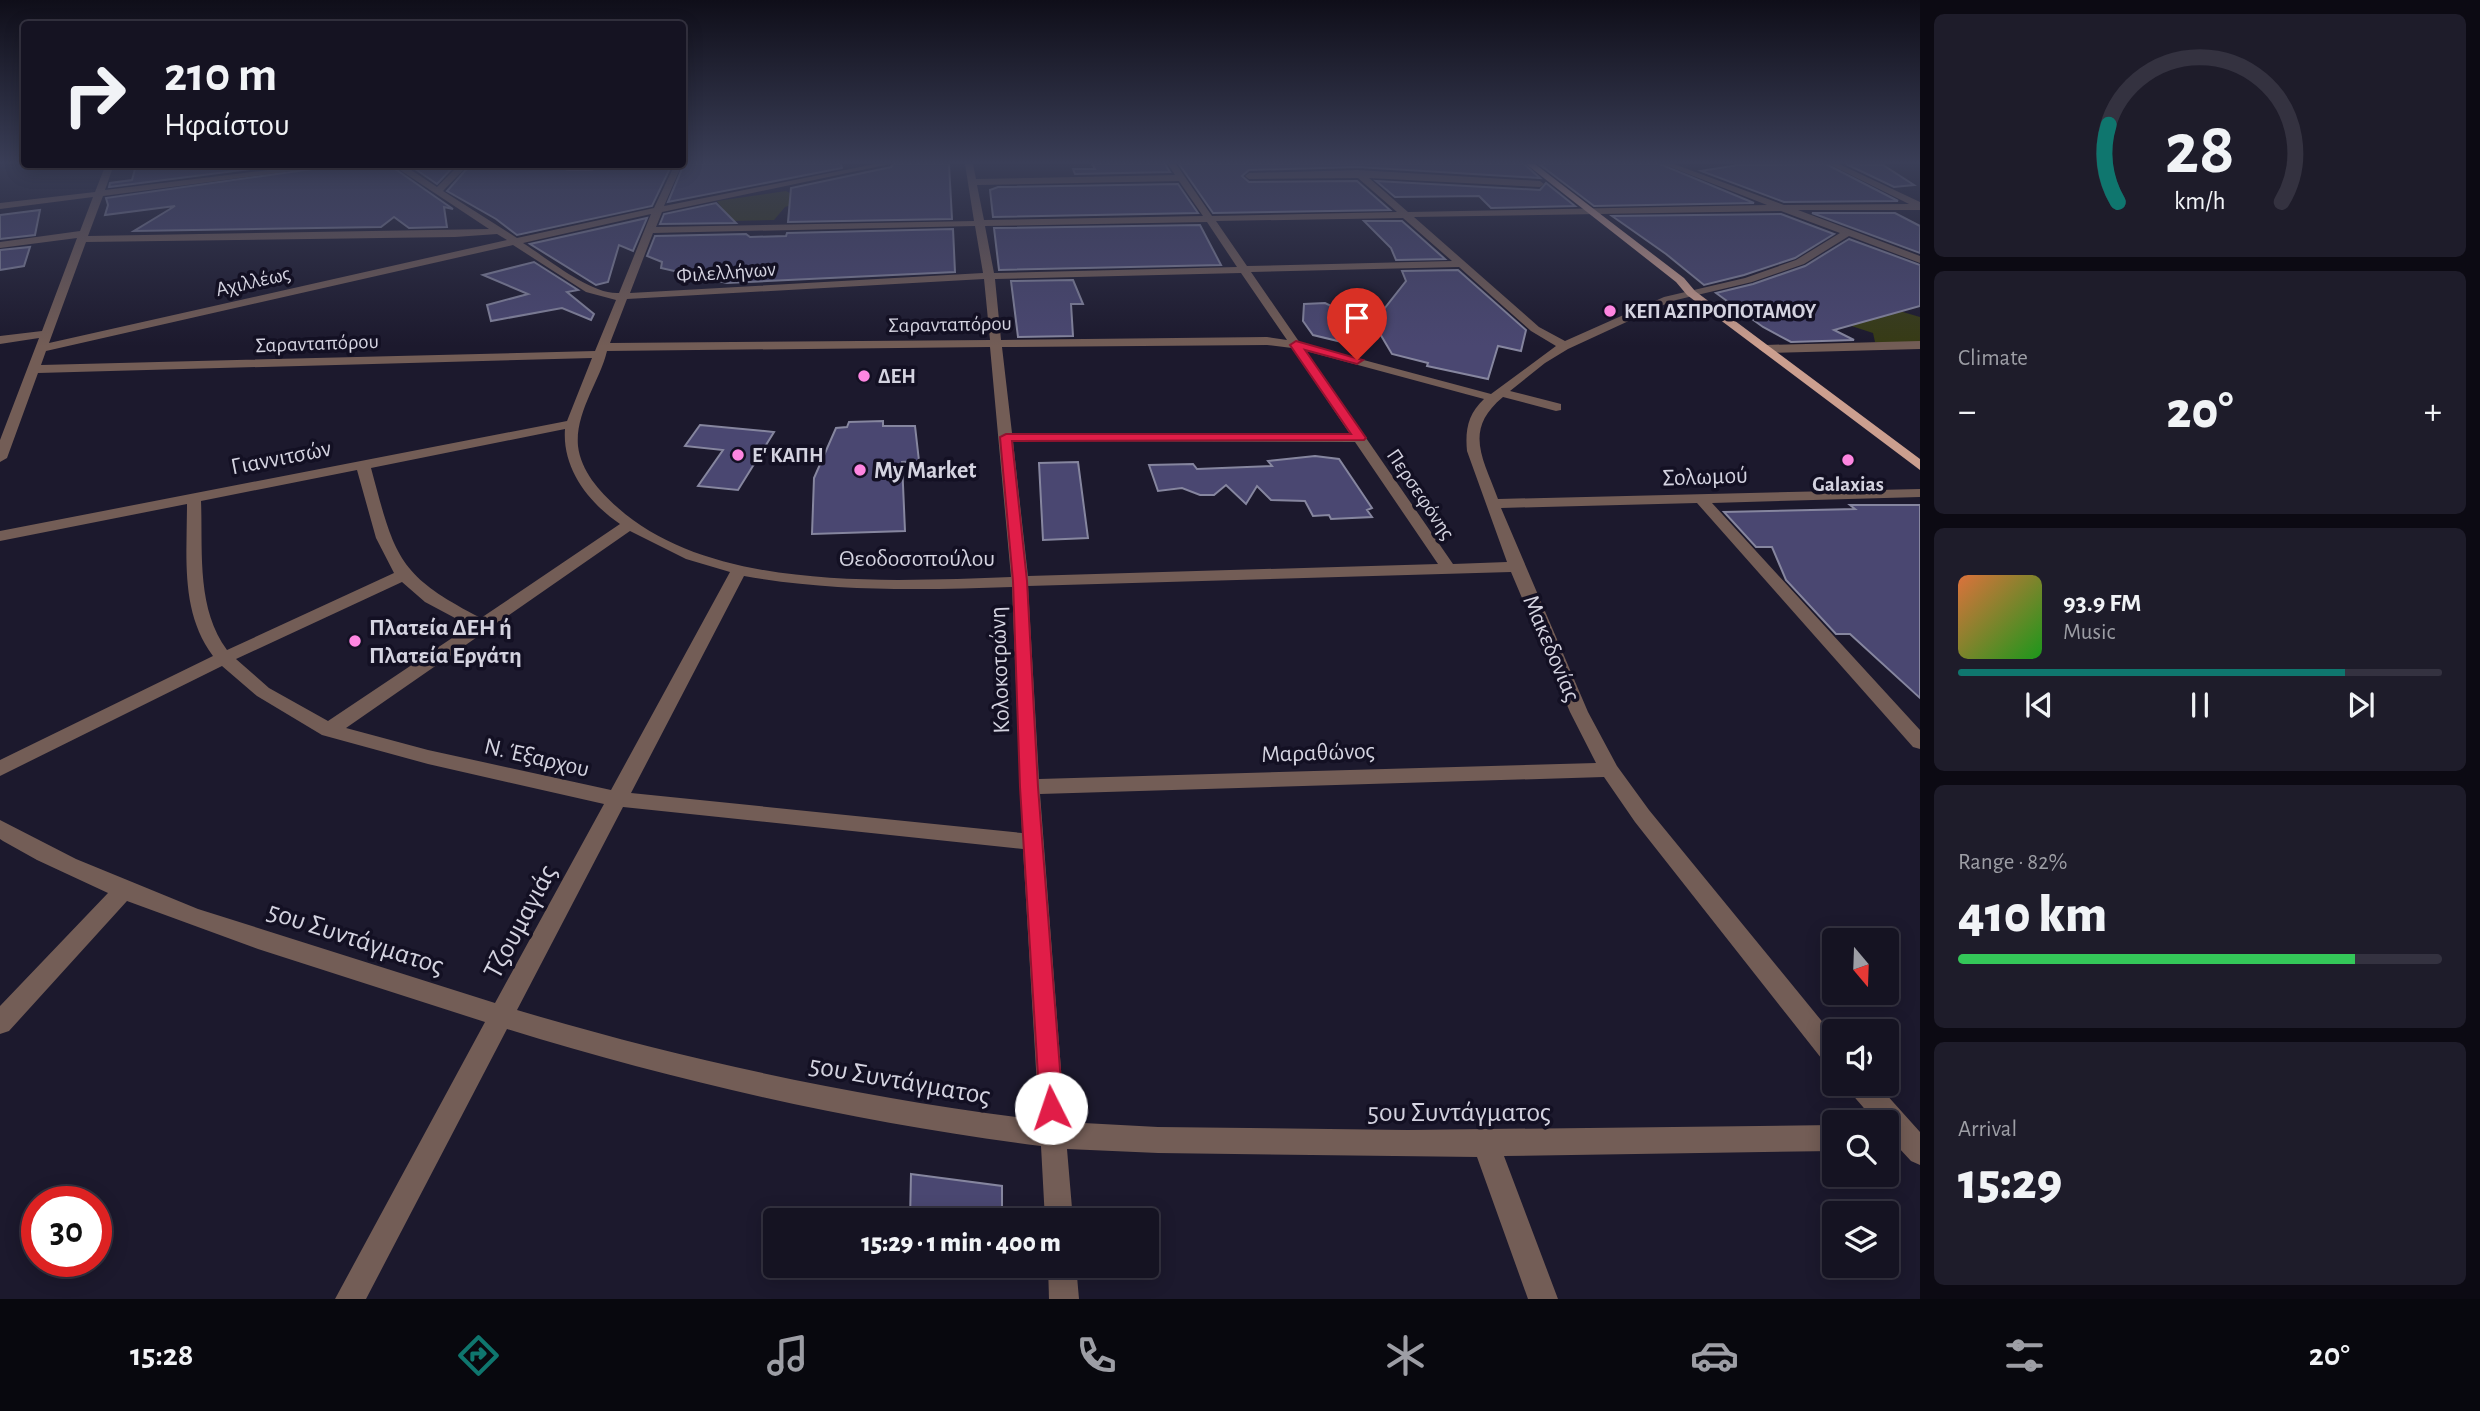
<!DOCTYPE html>
<html lang="en">
<head>
<meta charset="utf-8">
<style>
	:root { --surface:#151322; --page:#1e1c2a; --text:#f1f3f6; --muted:#9d9ea5; --line:#343240; --accent:#0f766e }
	body { margin:0; font-family:"Alegreya Sans",sans-serif; background:var(--page); color:var(--text); height:100vh; display:flex; flex-direction:column; font-size:26px; white-space:nowrap }
	* { box-sizing:border-box; margin:0 }
	p { font-size:23px; color:var(--muted) }
	.icon { flex:none; width:38px; height:38px; fill:none; stroke:currentColor; stroke-width:2; stroke-linecap:round; stroke-linejoin:round }
	.map { position:relative; flex:1; overflow:hidden }
	.details { display:flex; flex-direction:column; gap:14px; padding:14px; background:#0c0a13; width:560px }
	.details>* { flex:none }
	.hud { position:absolute; left:21px; top:21px; width:665px; height:147px; border-radius:7px; box-shadow:0 4px 18px #0003,0 0 0 2px var(--line); background:#151322; color:var(--text); overflow:hidden }
	.needle { width:46px; rotate:161deg }
	.controls { position:absolute; left:1822px; top:928px; display:grid; gap:14px }
	.controls a { display:grid; place-items:center; width:77px; height:77px; border-radius:7px; background:var(--surface); box-shadow:0 4px 18px #0003,0 0 0 2px var(--line); font-size:35px }
	.speed { position:absolute; left:21px; top:1186px; display:flex; gap:14px; font-size:35px; font-weight:700; text-align:center }
	.speed>* { display:grid; place-content:center; width:91px; height:91px; border-radius:50%; background:var(--surface); box-shadow:0 4px 18px #0003,0 0 0 2px var(--line); line-height:1 }
	.speed .limit { border:10px solid #d22; background:#fff; color:#111 }
	.pin { position:absolute; display:grid; place-items:center; width:60px; height:60px; color:#fff; margin:-72px -30px; border-radius:50% 50% 50% 0; rotate:-45deg; box-shadow:0 0 7px #0007 }
	.pin .icon { rotate:45deg }
	.me { position:absolute; width:77px; margin:-38px; rotate:356deg; stroke-linejoin:round; filter:drop-shadow(0 0 5px #0008) }
	.turn { display:flex; align-items:center; gap:24px; height:147px; padding:0 28px; font-size:32px }
	.turn .icon { width:91px; height:91px; stroke-width:2.5 }
	.turn b { display:block; font-size:49px; line-height:60px }
	.big { font-size:52px; font-weight:800; line-height:1.1 }
	.details .widget { flex:1; display:flex; flex-direction:column; justify-content:center; gap:10px; min-width:0; padding:0 24px; border-radius:10px; background:var(--page) }
	.details .dial { align-items:center; gap:0 }
	.dial svg { height:182px; overflow:visible; fill:none; stroke:var(--line); stroke-width:7; stroke-linecap:round; text-anchor:middle }
	.dial text { fill:var(--text); stroke:none }
	.song { display:flex; align-items:center; gap:21px }
	.cover { width:84px; height:84px; border-radius:10px; background:linear-gradient(135deg,hsl(20 70% 55%),hsl(120 70% 35%)) }
	.played { height:7px; border-radius:4px; background:linear-gradient(90deg,var(--accent) 80%,var(--line) 80%) }
	.keys { display:flex; justify-content:space-around; direction:ltr }
	.heat { display:flex; justify-content:space-between; align-items:center; font-size:38px; direction:ltr }
	.charge { height:10px; border-radius:5px; background:linear-gradient(90deg,#34c759 82%,var(--line) 0) }
	.trip { position:absolute; left:763px; top:1208px; width:396px; height:70px; border-radius:7px; background:var(--surface); box-shadow:0 4px 18px #0003,0 0 0 2px var(--line); font-weight:800; line-height:70px; text-align:center }
	.tab-bar { display:flex; height:112px; justify-content:space-around; align-items:center; background:#08080e; color:var(--muted) }
	.tab-bar .icon { width:49px; height:49px }
	.tab-bar .selected { color:var(--accent) }
	.tab-bar b { font-size:32px; color:var(--text) }
	main { display:flex; flex:1; min-height:0 }
	.map>svg:first-child { display:block }
	.green { fill:#373b14 }
	.building { fill:#4a4771; stroke:#86869f; stroke-width:2 }
	.lines { fill:none; stroke-linecap:round; stroke-linejoin:round }
	.minor { fill:#735d56; fill-rule:evenodd }
	.major { fill:#cc9f8f; fill-rule:evenodd }
	.route { fill:#e11d48; stroke:#92132f; stroke-width:2 }
	.poi-dot { fill:#fe86e1; stroke:#131023; stroke-width:2.5 }
	.labels { text-anchor:middle; stroke-width:7; stroke-linejoin:round; paint-order:stroke }
	.far-street-label { font-size:21px; fill:#d4d3e0; stroke:#131023 }
	.far-poi-label { font-size:21px; font-weight:bold; fill:#d4d3e0; stroke:#131023; text-anchor:start }
	.street-label { font-size:24px; fill:#d4d3e0; stroke:#131023 }
	.poi-label { font-size:24px; font-weight:bold; fill:#d4d3e0; stroke:#131023; text-anchor:start }
	.near-street-label { font-size:28px; fill:#d4d3e0; stroke:#131023 }
</style>
</head>
<body>
<main>
<div class="map">
<svg width="1920" height="1299" viewBox="0 0 1920 1299">
	<rect width="100%" height="100%" fill="#1c192d"/>
	<g class="green">
		<polygon points="786,191 804,201 785,207 774,220 691,222 692,216 723,209 717,201"/>
		<polygon points="1824,289 1920,317 1920,342 1875,342 1873,333 1839,322"/>
	</g>
	<g class="building">
		<polygon points="174,164 290,164 109,187 110,183 132,180 135,169"/>
		<polygon points="347,164 388,164 453,209 444,207 447,227 409,228 394,217 381,227 134,231 175,206 105,215 108,205 106,198"/>
		<polygon points="408,164 456,164 437,184"/>
		<polygon points="471,164 564,164 567,170 592,170 598,164 672,164 652,206 517,235 496,219 447,191"/>
		<polygon points="684,164 841,164 842,168 668,202"/>
		<polygon points="893,164 949,164 952,219 788,222 791,188 891,167"/>
		<polygon points="1092,164 1165,164 1170,172 1075,174 1073,169 1095,169"/>
		<polygon points="1179,164 1524,164 1540,178 1358,167 1249,170 1242,176 1249,182 1357,181 1390,210 1213,213"/>
		<polygon points="1539,164 1660,164 1754,203 1594,206"/>
		<polygon points="1826,164 1898,201 1784,202 1701,171 1738,165"/>
		<polygon points="1846,164 1883,165 1914,185 1894,187"/>
		<polygon points="1376,181 1540,190 1546,183 1575,206 1491,208 1479,196 1395,197"/>
		<polygon points="1178,184 1198,213 993,217 990,190 998,187"/>
		<polygon points="716,203 736,223 660,224 664,214"/>
		<polygon points="40,210 35,235 0,239 0,215"/>
		<polygon points="1812,213 1895,213 1920,226 1920,253"/>
		<polygon points="1781,214 1834,234 1795,258 1744,275 1704,285 1666,254 1612,216"/>
		<polygon points="647,218 633,251 619,245 608,282 596,285 530,244"/>
		<polygon points="1364,221 1402,221 1445,259 1396,260 1391,248"/>
		<polygon points="1200,225 1221,265 999,270 994,228"/>
		<polygon points="953,229 955,272 727,283 661,268 662,262 647,256 655,236 746,234 750,237 786,236 787,233"/>
		<polygon points="1849,239 1920,265 1920,306 1834,330 1854,340 1791,342 1763,327 1716,293 1753,284 1805,266"/>
		<polygon points="30,247 24,266 0,270 0,250"/>
		<polygon points="534,262 578,290 567,292 594,314 591,320 562,308 491,321 487,305 528,294 483,275"/>
		<polygon points="1458,270 1526,330 1521,351 1498,346 1488,379 1427,366 1428,363 1392,354 1376,327 1363,347 1313,335 1303,321 1304,304 1325,303 1340,310 1348,320 1373,323 1406,281 1402,271"/>
		<polygon points="1073,280 1083,304 1071,304 1073,336 1018,337 1011,281"/>
		<polygon points="883,421 883,426 915,426 919,461 902,462 905,531 812,534 814,478 836,428 847,427 849,422"/>
		<polygon points="700,425 774,432 738,490 698,486 723,450 685,446"/>
		<polygon points="1315,456 1339,459 1372,508 1367,510 1372,517 1331,519 1329,515 1313,516 1305,501 1271,500 1257,486 1246,504 1226,485 1214,495 1200,495 1182,488 1158,491 1149,465 1193,464 1197,469 1272,466 1268,461"/>
		<polygon points="1078,462 1088,538 1043,540 1039,463"/>
		<polygon points="1850,505 1920,505 1920,698 1850,634 1836,634 1786,580 1772,547 1756,547 1724,512 1855,509"/>
		<polygon points="911,1174 1002,1186 1002,1220 910,1220"/>
	</g>
	<g class="lines">
		<g class="minor">
			<path d="M106,164H140L112,170L105,190L316,164H345L103,196L88,236L489,229L391,164H402L437,187L460,164H469L443,191L517,238L654,208L675,164H682L664,206L875,164H890L662,212L656,227L974,221L965,164H973L976,179L1175,175L1168,164H1176L1212,216L1397,212L1358,178L1249,179L1245,176L1249,173L1358,170L1540,181L1544,184L1540,187L1369,178L1408,212L1767,205L1663,164H1674L1784,205L1909,204L1829,164H1839L1920,202V210H1798L1920,256V263L1849,236L1804,264L1752,282L1672,301L1568,349L1545,363L1510,391L1561,404V410L1556,411L1503,397C1463,430 1483,458 1498,499L1920,489V497L1712,503L1920,730V749L1913,747L1697,503L1501,508L1588,712L1617,766L1649,810L1834,1036V1067L1825,1063L1635,822L1604,777L1040,794L1065,1122L1158,1127L1408,1130L1834,1125V1151L1504,1156L1558,1299H1528L1477,1157L1158,1153L1067,1149L1073,1220H1045L1041,1146C859,1123 682,1083 507,1029L366,1299H335L485,1022L258,949L127,901L9,1031L0,1034V1006L108,893L37,860L3,841L0,839V820L76,859L198,909L495,1003L604,804L428,764L322,735L257,696L222,666L0,776V760L213,656C180,612 187,556 187,504L0,541V531L567,421L592,358L38,373L7,458L0,462V440L39,338L0,344V336L42,331L77,238L0,248V242L80,231L93,197L0,209V203L95,192ZM1179,181L1203,216L984,220L977,185ZM1781,211L1840,233L1796,260L1745,278L1664,297L1565,341L1539,327L1414,217ZM651,214L619,293C591,295 547,258 523,243ZM1403,218L1452,261L1247,266L1216,221ZM1207,222L1237,267L994,273L985,226ZM975,226L983,273L630,293L653,233ZM497,234L507,240L49,343L86,242L455,237ZM513,245L586,292L616,300L595,351L41,365L46,351ZM1459,267L1531,331L1556,346L1491,394L1300,343L1251,272ZM1241,273L1287,340L1267,337L1001,340L995,279ZM984,279L990,340L610,343L627,299ZM1267,345L1292,348L1350,434L1012,433L1002,347ZM990,347L1011,577C892,581 712,593 617,507C599,491 581,471 578,446C575,412 600,381 607,351ZM1306,351L1484,399C1468,414 1465,430 1467,451L1507,562L1453,564ZM565,429C562,469 589,503 620,524L481,618C397,575 395,557 371,468ZM1013,441L1355,442L1438,564L1028,576ZM357,470L376,538L394,573L227,650C196,608 203,550 201,501ZM630,531L686,559L730,572L611,790L428,750L346,728ZM1511,572L1570,712L1596,763L1039,779L1028,586ZM744,576C833,592 922,590 1012,587L1022,833L631,793ZM402,582L425,602L470,626L328,721L269,688L236,659ZM623,807L1023,849L1039,1120C862,1098 688,1061 517,1010Z"/>
			<polygon points="1920,341 1920,349 1765,353 1759,349 1765,345"/>
			<polygon points="1846,1083 1876,1083 1920,1132 1920,1165 1911,1161 1886,1134 1886,1122 1876,1122 1850,1092"/>
			<polygon points="1048,1265 1076,1265 1079,1299 1049,1299"/>
		</g>
		<polygon class="major" points="1526,164 1535,164 1684,278 1695,291 1920,459 1920,470 1687,295 1676,282"/>
	</g>
	<linearGradient id="sky" x2="0" y2="1"><stop stop-color="#0f0e19"/><stop offset="0.47" stop-color="#3a3e57"/><stop offset="1" stop-color="#3a3e57" stop-opacity="0"/></linearGradient>
	<rect width="1920" height="346" fill="url(#sky)"/>
	<polygon class="route" points="1296,341 1363,360 1357,364 1305,350 1366,438 1364,440 1012,441 1027,581 1038,787 1063,1108 1060,1117 1051,1120 1043,1117 1040,1108 1020,787 1013,581 1000,437 1006,434 1351,434 1290,345"/>
	<g class="poi-dot">
		<circle cx="1610" cy="311" r="7"/>
		<circle cx="864" cy="376" r="7"/>
		<circle cx="738" cy="455" r="7"/>
		<circle cx="1848" cy="460" r="7"/>
		<circle cx="860" cy="470" r="7"/>
		<circle cx="355" cy="641" r="7"/>
	</g>
	<g class="labels">
		<g class="far-street-label">
			<text transform="translate(726 272) rotate(-4)" y="7">Φιλελλήνων</text>
			<text transform="translate(253 281) rotate(-13)" y="7">Αχιλλέως</text>
			<text transform="translate(950 324) rotate(-1)" y="7">Σαρανταπόρου</text>
			<text transform="translate(317 343) rotate(-2)" y="7">Σαρανταπόρου</text>
			<text transform="translate(1421 494) rotate(56)" y="7">Περσεφόνης</text>
		</g>
		<g class="far-poi-label">
			<text x="1624" y="318">ΚΕΠ ΑΣΠΡΟΠΟΤΑΜΟΥ</text>
			<text x="878" y="383">ΔΕΗ</text>
			<text x="752" y="462">Ε' ΚΑΠΗ</text>
			<text x="1848" y="491" text-anchor="middle">Galaxias</text>
		</g>
		<g class="street-label">
			<text transform="translate(281 457) rotate(-11)" y="8">Γιαννιτσών</text>
			<text transform="translate(1705 476) rotate(-2)" y="8">Σολωμού</text>
			<text x="917" y="566">Θεοδοσοπούλου</text>
			<text transform="translate(1552 648) rotate(67)" y="8">Μακεδονίας</text>
			<text transform="translate(999 670) rotate(-92)" y="8">Κολοκοτρώνη</text>
			<text transform="translate(1318 752) rotate(-2)" y="8">Μαραθώνος</text>
			<text transform="translate(537 757) rotate(13)" y="8">Ν. Έξαρχου</text>
		</g>
		<g class="poi-label">
			<text x="874" y="478">My Market</text>
			<text x="369" y="635">Πλατεία ΔΕΗ ή<tspan x="369" dy="28">Πλατεία Εργάτη</tspan></text>
		</g>
		<g class="near-street-label">
			<text transform="translate(519 921) rotate(-62)" y="10">Τζουμαγιάς</text>
			<text transform="translate(356 937) rotate(18)" y="10">5ου Συντάγματος</text>
			<text transform="translate(900 1079) rotate(10)" y="10">5ου Συντάγματος</text>
			<text x="1459" y="1121">5ου Συντάγματος</text>
		</g>
	</g>
</svg>
<div class="controls">
<a><svg class="needle" viewBox="-14 -14 28 28"><path d="M0-13l5 13h-10z" fill="#e53935"/><path d="M0 13l5-13h-10z" fill="#9d9ea5"/></svg></a>
<a><svg class="icon" aria-label="sound" viewBox="0 0 24 24"><path d="M4 9h4l5-4v14l-5-4H4zM17 9q2 3 0 6"/></svg></a>
<a><svg class="icon" aria-label="search" viewBox="0 0 24 24"><circle cx="10" cy="10" r="6"/><path d="M15 15l6 6"/></svg></a>
<a><svg class="icon" aria-label="layers" viewBox="0 0 24 24"><path d="M12 4l9 5-9 5-9-5zM3 14l9 5 9-5"/></svg></a>
</div>
<div class="speed"><div class="limit">30</div></div>
<div class="pin" style="left:1357px;top:360px;background:#d93025"><svg class="icon" aria-label="arrive" viewBox="0 0 24 24"><path d="M6 21V4h12l-3 4 3 4H6"/></svg></div>
<svg class="me" style="left:1051px;top:1108px" viewBox="-20 -20 40 40"><circle r="19" fill="#fff"/><path d="M0-13L10 11 0 6-10 11z" fill="#e11d48"/></svg>
<div class="trip">15:29 · 1 min · 400 m</div>
<div class="hud">
<div class="turn"><svg class="icon" aria-label="right" viewBox="0 0 24 24"><path d="M7 20v-9h11M14 6l5 5-5 5"/></svg><div><b>210 m</b>Ηφαίστου</div></div>
</div>
</div>
<section class="details">
<div class="widget dial"><svg viewBox="0 0 100 80">
<path d="M14 69A42 42 0 1 1 86 69"/>
<path d="M14 69A42 42 0 0 1 10 35" stroke="#0f766e"/>
<text x="50" y="56" font-size="32" font-weight="700">28</text>
<text x="50" y="72" font-size="11">km/h</text>
</svg></div>
<div class="widget"><p>Climate</p>
<div class="heat"><a>−</a><b class="big">20°</b><a>+</a></div>
</div>
<div class="widget">
<div class="song"><i class="cover"></i><div><b>93.9 FM</b><p>Music</p></div></div>
<div class="played"></div>
<div class="keys"><svg class="icon" aria-label="previous" viewBox="0 0 24 24"><path d="M18 5L8 12l10 7zM5 5v14"/></svg><svg class="icon" aria-label="pause" viewBox="0 0 24 24"><path d="M8 5v14M16 5v14"/></svg><svg class="icon" aria-label="next" viewBox="0 0 24 24"><path d="M6 5l10 7-10 7zM19 5v14"/></svg></div>
</div>
<div class="widget"><p>Range · 82%</p><b class="big">410 km</b><div class="charge"></div></div>
<div class="widget"><p>Arrival</p><b class="big">15:29</b></div>
</section>
</main>
<nav class="tab-bar">
<b>15:28</b>
<svg class="icon selected" aria-label="directions" viewBox="0 0 24 24"><path d="M12 3l9 9-9 9-9-9zM9 14v-3h6M13 9l2 2-2 2"/></svg>
<svg class="icon" aria-label="music" viewBox="0 0 24 24"><path d="M9 18V5l10-2v13"/><circle cx="6" cy="18" r="3"/><circle cx="16" cy="16" r="3"/></svg>
<svg class="icon" aria-label="phone" viewBox="0 0 24 24"><path d="M5 4h4l2 5-3 2q2 4 5 5l2-3 5 2v4C11 20 4 13 5 4z"/></svg>
<svg class="icon" aria-label="climate" viewBox="0 0 24 24"><path d="M12 3v18M4 7l16 10M4 17L20 7"/></svg>
<svg class="icon" aria-label="car" viewBox="0 0 24 24"><path d="M5 17H2v-5l4-1 3-4h7l3 4 3 1v5h-3M9 17h6M6 11h13"/><circle cx="7" cy="17" r="2"/><circle cx="17" cy="17" r="2"/></svg>
<svg class="icon" aria-label="filters" viewBox="0 0 24 24"><path d="M4 7h16M4 17h16"/><circle cx="9" cy="7" r="2"/><circle cx="15" cy="17" r="2"/></svg>
<b>20°</b>
</nav>
</body>
</html>
